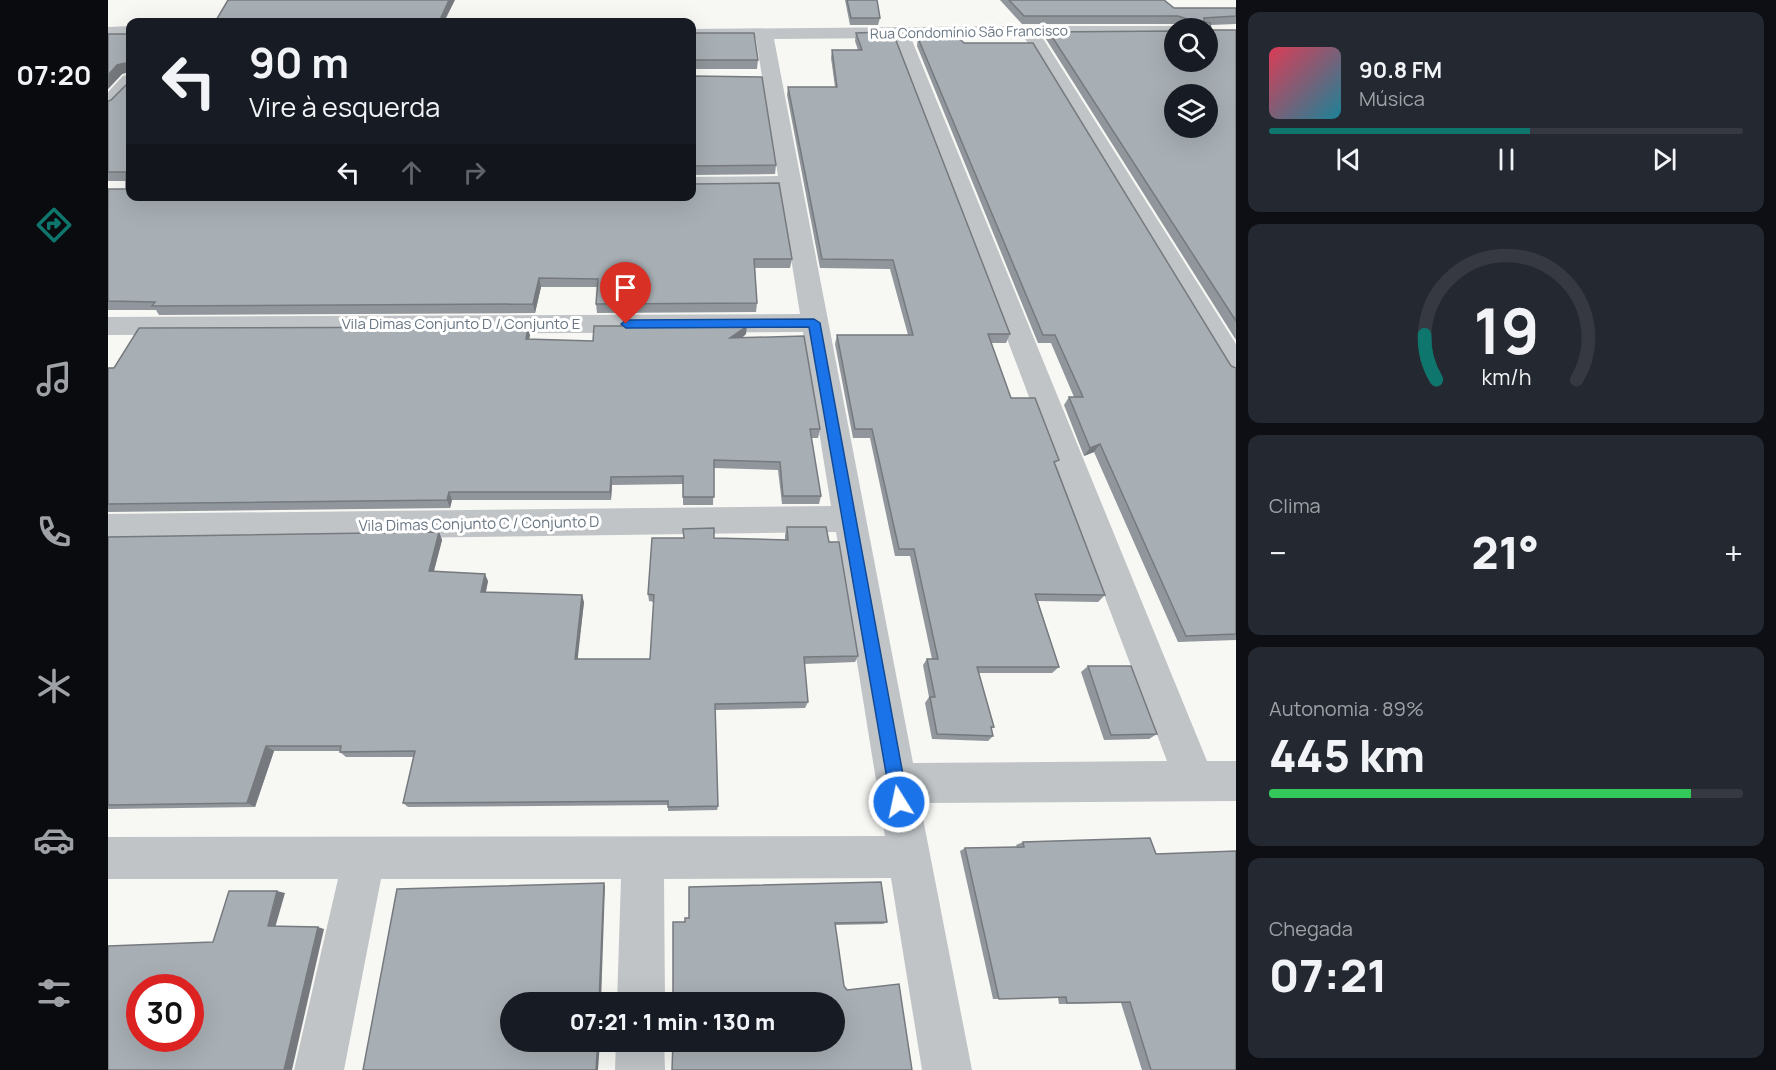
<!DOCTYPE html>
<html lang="pt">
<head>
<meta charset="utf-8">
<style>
	:root { --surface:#171b24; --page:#242831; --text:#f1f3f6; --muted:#9ea1a6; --line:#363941; --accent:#0f766e }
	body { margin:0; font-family:Manrope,sans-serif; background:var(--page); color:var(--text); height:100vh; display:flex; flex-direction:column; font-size:22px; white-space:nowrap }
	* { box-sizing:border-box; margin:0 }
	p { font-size:20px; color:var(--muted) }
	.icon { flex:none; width:33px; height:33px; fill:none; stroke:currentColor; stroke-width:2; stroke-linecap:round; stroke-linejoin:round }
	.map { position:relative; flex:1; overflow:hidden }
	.drawer { display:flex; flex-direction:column; gap:12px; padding:12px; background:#0d0f14; width:540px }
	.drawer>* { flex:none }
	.banner { position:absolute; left:18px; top:18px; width:570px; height:183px; border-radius:12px; box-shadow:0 6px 24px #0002; background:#171b24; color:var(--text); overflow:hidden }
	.controls { position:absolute; left:1056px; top:18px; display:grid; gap:12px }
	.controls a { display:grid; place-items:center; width:54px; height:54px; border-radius:50%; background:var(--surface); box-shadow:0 6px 24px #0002; font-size:30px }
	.speed { position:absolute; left:18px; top:974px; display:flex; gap:12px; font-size:30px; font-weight:700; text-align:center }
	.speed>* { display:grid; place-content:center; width:78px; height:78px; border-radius:50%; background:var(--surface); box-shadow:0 6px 24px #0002; line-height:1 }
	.speed .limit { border:9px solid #d22; background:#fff; color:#111 }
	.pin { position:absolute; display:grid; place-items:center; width:51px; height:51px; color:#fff; margin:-62px -26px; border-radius:50% 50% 50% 0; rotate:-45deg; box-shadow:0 0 6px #0007 }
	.pin .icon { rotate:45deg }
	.me { position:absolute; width:66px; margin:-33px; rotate:350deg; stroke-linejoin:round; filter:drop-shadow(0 0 4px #0008) }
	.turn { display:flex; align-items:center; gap:21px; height:126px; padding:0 24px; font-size:27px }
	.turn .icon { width:78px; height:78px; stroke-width:2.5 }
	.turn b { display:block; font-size:42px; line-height:51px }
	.lanes { display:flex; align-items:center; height:57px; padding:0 24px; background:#0003; justify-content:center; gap:30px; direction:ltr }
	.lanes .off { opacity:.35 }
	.big { font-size:45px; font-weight:800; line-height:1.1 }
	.drawer .widget { flex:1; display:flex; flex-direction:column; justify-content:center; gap:9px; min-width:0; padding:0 21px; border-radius:12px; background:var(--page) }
	.drawer .dial { align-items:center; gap:0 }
	.dial svg { height:156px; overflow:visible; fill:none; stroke:var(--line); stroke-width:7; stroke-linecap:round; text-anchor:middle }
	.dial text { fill:var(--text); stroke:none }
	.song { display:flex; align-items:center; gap:18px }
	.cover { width:72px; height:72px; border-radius:9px; background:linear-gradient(135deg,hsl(350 70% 55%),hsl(190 70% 35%)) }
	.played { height:6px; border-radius:3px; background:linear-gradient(90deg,var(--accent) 55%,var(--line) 55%) }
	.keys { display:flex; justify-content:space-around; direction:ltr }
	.heat { display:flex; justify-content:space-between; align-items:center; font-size:33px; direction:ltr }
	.charge { height:9px; border-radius:4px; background:linear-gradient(90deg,#34c759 89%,var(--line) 0) }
	.trip { position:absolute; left:392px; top:992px; width:345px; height:60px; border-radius:30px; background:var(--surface); box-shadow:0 6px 24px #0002; font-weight:800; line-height:60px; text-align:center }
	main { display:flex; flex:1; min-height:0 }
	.menu { display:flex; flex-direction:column; width:108px; justify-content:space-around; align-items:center; background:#090b0e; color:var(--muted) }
	.menu .icon { width:42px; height:42px }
	.menu .selected { color:var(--accent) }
	.menu b { font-size:27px; color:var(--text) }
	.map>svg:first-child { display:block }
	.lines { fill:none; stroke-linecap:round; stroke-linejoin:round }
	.minor { fill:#c0c4c7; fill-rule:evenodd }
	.wall { fill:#90969b }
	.shaded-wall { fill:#767a7e }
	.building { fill:#a8afb4; stroke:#767a7e; stroke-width:1.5; fill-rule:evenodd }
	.route { fill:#1a73e8; stroke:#114b97; stroke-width:1.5 }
	.labels { text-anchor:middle; stroke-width:6; stroke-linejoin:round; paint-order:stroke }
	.far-street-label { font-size:14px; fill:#687683; stroke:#fff }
	.street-label { font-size:15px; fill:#687683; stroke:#fff }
</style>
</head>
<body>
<main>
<nav class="menu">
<b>07:20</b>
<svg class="icon selected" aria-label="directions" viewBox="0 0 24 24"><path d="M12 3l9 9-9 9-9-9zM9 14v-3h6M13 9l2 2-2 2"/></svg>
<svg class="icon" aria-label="music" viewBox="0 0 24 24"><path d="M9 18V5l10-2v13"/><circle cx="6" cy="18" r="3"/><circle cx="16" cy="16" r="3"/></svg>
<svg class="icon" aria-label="phone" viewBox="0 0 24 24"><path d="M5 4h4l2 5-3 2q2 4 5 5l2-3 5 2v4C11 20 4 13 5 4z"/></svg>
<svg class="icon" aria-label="climate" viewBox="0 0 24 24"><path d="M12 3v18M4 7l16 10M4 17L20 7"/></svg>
<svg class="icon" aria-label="car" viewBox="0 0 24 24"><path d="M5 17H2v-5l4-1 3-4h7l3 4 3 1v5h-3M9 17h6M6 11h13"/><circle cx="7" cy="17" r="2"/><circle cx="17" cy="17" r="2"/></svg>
<svg class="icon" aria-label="filters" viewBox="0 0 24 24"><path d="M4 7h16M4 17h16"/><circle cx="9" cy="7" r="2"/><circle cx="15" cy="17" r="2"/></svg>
</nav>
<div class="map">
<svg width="1128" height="1070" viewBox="0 0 1128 1070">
	<rect width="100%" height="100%" fill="#f7f7f4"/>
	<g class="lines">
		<g class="minor">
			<polygon points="22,26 22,36 0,37 0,27"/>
			<path d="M921,26H1066L1073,28H1066V36L934,37L1128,344V376L1118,373L916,37L803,38L1099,761H1128V801L812,803L864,1070H814L783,878L556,879L557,1002H509L513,879H273L236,1070H186L230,879H0V837L777,836L728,532L0,542V514L723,506L695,332L0,335V317L692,314L672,190L584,191V177L670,176L648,39H584V29ZM785,38L1059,761L805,763L666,39Z"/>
			<polygon points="22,74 22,91 7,107 0,109 0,92 15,76"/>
			<polygon points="508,1041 556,1041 557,1070 507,1070"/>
		</g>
	</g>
	<g class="wall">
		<polygon points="737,0 769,0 772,18 770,25 742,25"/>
		<polygon points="892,0 1056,0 1066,8 1128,8 1128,24 1102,25 1103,30 1128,30 1128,340 938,39 941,32 1066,31 1100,28 1069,28 1071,25 1066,24 914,24"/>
		<polygon points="584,33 650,60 649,69 584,69"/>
		<polygon points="748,33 775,38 902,334 898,343 883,343 903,398 948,465 997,595 990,602 930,601 951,667 944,673 871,673 886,727 883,729 885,736 880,741 824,739 817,703 821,697 815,665 819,659 824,659 802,556 787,556 762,438 745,438 727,344 729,335 800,335 782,269 712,268 679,95 680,87 727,87 723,58 724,50 750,50 747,41"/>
		<polygon points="0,34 684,259 682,268 647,268 649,303 648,312 489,313 488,304 490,287 433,287 427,313 51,315 48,310 0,310 0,189 18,189 18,181 0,181 0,101 3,100 19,84 19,72 14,74 0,89"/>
		<polygon points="810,38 1123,366 1128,368 1128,640 1070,642 986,452 976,456 956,405 961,397 966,397 943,343 930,343 809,46"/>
		<polygon points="584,76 668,165 667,174 584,175"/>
		<polygon points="638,334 634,338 712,429 710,438 703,438 713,496 711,504 674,504 670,470 606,468 605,505 575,505 575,484 504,485 503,500 344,500 342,508 0,512 0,368 422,335 421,339 485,341"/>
		<polygon points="679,527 721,542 750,656 747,662 696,664 700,702 697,708 607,710 610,806 609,810 560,811 560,805 300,807 295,803 306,757 238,757 232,752 232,751 166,751 147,807 0,809 0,537 331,532 334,540 326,571 380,581 378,592 476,602 469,659 542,659 546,602 541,601 540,594 606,538 677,540 677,535"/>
		<polygon points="980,666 1049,734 1041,739 996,740 973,672"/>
		<polygon points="915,842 1128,1070 1034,1070 1013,1003 951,1004 950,998 885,999 852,851 857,848 909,847 908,845"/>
		<polygon points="577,922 779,922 775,924 727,925 736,986 804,1070"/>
	</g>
	<g class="shaded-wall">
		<polygon points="341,0 347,0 336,22 331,22"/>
		<polygon points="17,63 21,72 14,74 0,89 0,75 9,65"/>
		<polygon points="431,278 433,287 427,313 425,304"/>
		<polygon points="639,326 638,334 621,347 622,338"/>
		<polygon points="420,327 422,335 419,348 418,339"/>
		<polygon points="992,444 986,452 976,456 982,448"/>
		<polygon points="503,477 504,485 503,500 502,492"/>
		<polygon points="341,492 344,500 342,508 339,500"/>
		<polygon points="331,532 334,540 324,578 321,571"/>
		<polygon points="377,574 380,581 376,599 373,592"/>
		<polygon points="474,595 476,602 469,665 467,659"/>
		<polygon points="158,746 166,751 147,807 139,803"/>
		<polygon points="496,883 497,886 493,1002 491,1002"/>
		<polygon points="169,891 177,893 167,928 160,926"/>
		<polygon points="210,927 216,929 184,1070 176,1070"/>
		<polygon points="490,1041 492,1041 490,1070 488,1070"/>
	</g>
	<g class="building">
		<polygon points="120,0 341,0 331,22 107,22"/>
		<polygon points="739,0 769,0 772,18 743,18"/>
		<path d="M901,0H1056L1066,8H1128V16L1096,18V22L1102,23L1103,30H1128V321L941,32L1066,31V62H1100V28H1071L1072,23L1078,22L1079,19L1070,16H916ZM1066,94H1100V128H1066Z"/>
		<polygon points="775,32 775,38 787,38 902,334 880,334 903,398 927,398 951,460 946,462 997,595 927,594 951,667 869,667 886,727 883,727 885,736 829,734 822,697 827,697 819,659 830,659 806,549 791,549 764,429 747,429 729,335 805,335 785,260 714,259 680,87 729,87 724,50 754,50 748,33"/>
		<polygon points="584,33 646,33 650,60 584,60 584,64"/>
		<polygon points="0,34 22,34 22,196 584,196 584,184 671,183 684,259 646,259 649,303 488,304 490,279 431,278 425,304 44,306 47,302 0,301 0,189 18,189 18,172 0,172 0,101 3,100 19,84 19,65 17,63 9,65 0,75"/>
		<polygon points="850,37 856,43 925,43 1123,366 1128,368 1128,634 1078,636 992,444 982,448 961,397 975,397 947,335 935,335 810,38"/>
		<polygon points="584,76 654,77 668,165 584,166 584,171"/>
		<polygon points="486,326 639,326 622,338 696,336 712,429 702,429 713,496 675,496 672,462 606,460 606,497 575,497 575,476 503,477 502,492 341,492 339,500 0,504 0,368 6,368 31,328 420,327 418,339 485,341"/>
		<polygon points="679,527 718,527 721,542 731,542 750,656 696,657 700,702 607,704 610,806 560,807 560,801 295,803 307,751 232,752 233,746 158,746 139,803 0,805 0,537 331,532 321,571 377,574 373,592 474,595 467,659 542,659 546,595 540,594 544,538 576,538 575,529 606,528 606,538 680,540"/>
		<polygon points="980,666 1023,666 1049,734 1003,735"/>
		<polygon points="1042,838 1048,854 1128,851 1128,1070 1043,1070 1022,1002 959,1003 958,997 891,999 857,848 916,847 915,842"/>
		<polygon points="773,882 779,922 727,923 736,986 739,990 791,984 804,1070 564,1070 565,1041 726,1041 726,1002 565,1002 565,922 577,922 577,918 581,918 581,887"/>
		<polygon points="496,883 491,1002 402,1002 402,1041 490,1041 488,1070 255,1070 289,889"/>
		<path d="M121,891H169L160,926L210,927L176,1070H0V946L105,942ZM32,987H82V1038H32Z"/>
	</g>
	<polygon class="route" points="706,319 712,323 800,802 797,808 791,810 785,808 783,802 701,327 518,328 513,324 518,320"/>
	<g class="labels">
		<g class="far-street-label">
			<text transform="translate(861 32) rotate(-1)" y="5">Rua Condomínio São Francisco</text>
		</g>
		<g class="street-label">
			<text x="353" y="329">Vila Dimas Conjunto D / Conjunto E</text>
			<text transform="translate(371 524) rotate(-1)" y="5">Vila Dimas Conjunto C / Conjunto D</text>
		</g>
	</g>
</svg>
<div class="controls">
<a><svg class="icon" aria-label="search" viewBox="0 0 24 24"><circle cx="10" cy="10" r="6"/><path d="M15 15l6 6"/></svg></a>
<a><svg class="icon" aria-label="layers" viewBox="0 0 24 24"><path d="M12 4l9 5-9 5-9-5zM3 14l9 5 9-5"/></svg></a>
</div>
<div class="speed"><div class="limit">30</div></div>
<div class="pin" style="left:518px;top:324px;background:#d93025"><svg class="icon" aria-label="arrive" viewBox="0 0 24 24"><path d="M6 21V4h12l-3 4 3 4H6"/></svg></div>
<svg class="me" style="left:791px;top:802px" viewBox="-20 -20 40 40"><circle r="17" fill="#1a73e8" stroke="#fff" stroke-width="3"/><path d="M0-11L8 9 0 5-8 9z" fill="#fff"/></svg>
<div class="trip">07:21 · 1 min · 130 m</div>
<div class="banner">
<div class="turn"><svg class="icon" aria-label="left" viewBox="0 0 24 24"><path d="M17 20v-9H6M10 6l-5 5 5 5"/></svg><div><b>90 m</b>Vire à esquerda</div></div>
<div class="lanes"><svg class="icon" aria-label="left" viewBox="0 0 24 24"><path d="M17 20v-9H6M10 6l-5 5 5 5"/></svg><svg class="icon off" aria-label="ahead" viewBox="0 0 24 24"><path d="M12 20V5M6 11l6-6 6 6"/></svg><svg class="icon off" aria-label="right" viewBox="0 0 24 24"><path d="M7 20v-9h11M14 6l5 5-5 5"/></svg></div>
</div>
</div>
<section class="drawer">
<div class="widget">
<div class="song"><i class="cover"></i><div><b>90.8 FM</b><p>Música</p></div></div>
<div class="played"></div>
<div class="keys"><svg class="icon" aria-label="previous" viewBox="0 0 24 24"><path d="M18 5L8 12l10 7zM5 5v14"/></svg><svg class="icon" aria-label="pause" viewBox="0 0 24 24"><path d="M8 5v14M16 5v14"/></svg><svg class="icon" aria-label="next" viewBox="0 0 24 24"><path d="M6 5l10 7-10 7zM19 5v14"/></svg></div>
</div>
<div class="widget dial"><svg viewBox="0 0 100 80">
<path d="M14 69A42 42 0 1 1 86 69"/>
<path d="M14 69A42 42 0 0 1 8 46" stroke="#0f766e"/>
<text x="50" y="56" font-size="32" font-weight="700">19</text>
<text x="50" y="72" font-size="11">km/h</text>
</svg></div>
<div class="widget"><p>Clima</p>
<div class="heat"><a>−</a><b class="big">21°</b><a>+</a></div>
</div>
<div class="widget"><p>Autonomia · 89%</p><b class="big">445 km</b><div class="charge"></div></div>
<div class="widget"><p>Chegada</p><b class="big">07:21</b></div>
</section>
</main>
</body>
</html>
